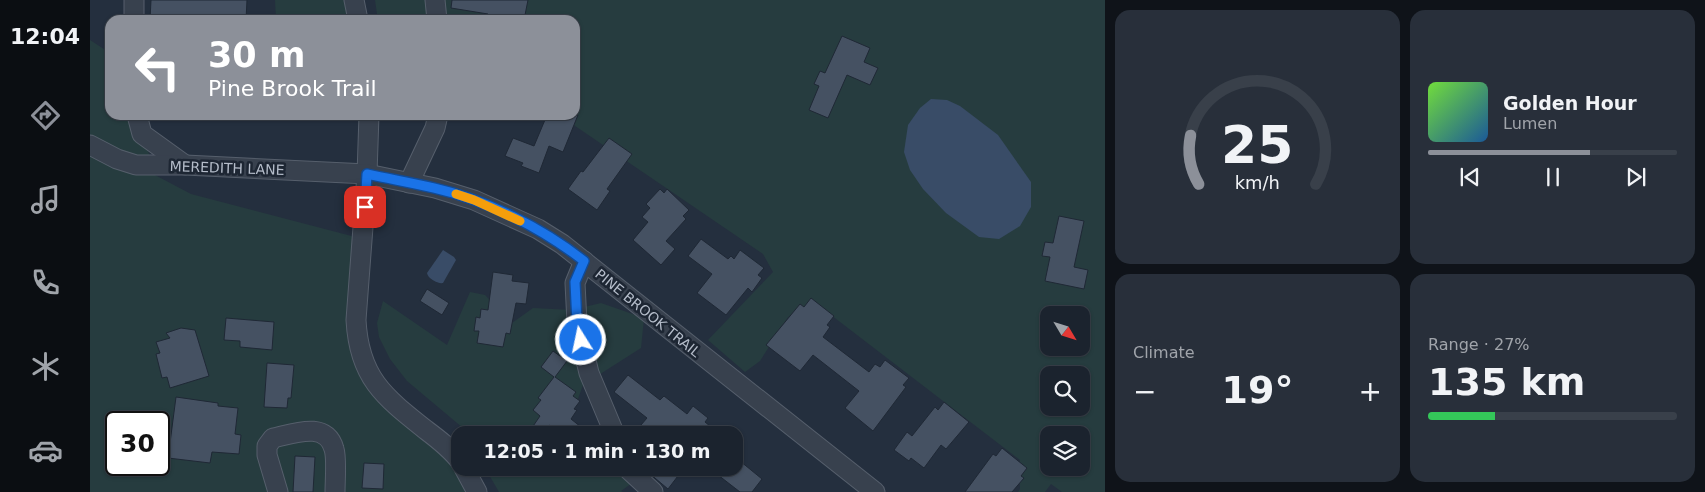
<!DOCTYPE html>
<html lang="en">
<head>
<meta charset="utf-8">
<style>
	:root { --surface:#1b232e; --page:#282f3a; --text:#f1f3f6; --muted:#a0a4aa; --line:#39404a; --accent:#8c9099 }
	body { margin:0; font-family:"DejaVu Sans",sans-serif; background:var(--page); color:var(--text); height:100vh; display:flex; flex-direction:column; font-size:19px; white-space:nowrap }
	* { box-sizing:border-box; margin:0 }
	p { font-size:16px; color:var(--muted) }
	.icon { flex:none; width:28px; height:28px; fill:none; stroke:currentColor; stroke-width:2; stroke-linecap:round; stroke-linejoin:round }
	.map { position:relative; flex:1; overflow:hidden }
	.panel { display:flex; flex-direction:column; gap:10px; padding:10px; background:#0f1319; width:600px }
	.panel>* { flex:none }
	.top-card { position:absolute; left:15px; top:15px; width:475px; height:105px; border-radius:15px; box-shadow:0 1px 4px #0004,0 0 0 1px var(--line); background:#8c9099; color:#fff; overflow:hidden }
	.needle { width:32px; rotate:128deg }
	.tools { position:absolute; left:950px; top:306px; display:grid; gap:10px }
	.tools a { display:grid; place-items:center; width:50px; height:50px; border-radius:10px; background:var(--surface); box-shadow:0 1px 4px #0004,0 0 0 1px var(--line); font-size:25px }
	.speed { position:absolute; left:15px; top:411px; display:flex; gap:10px; font-size:25px; font-weight:700; text-align:center }
	.speed>* { display:grid; place-content:center; width:65px; height:65px; border-radius:50%; background:var(--surface); box-shadow:0 1px 4px #0004,0 0 0 1px var(--line); line-height:1 }
	.speed .limit { border:2px solid #111; border-radius:8px; background:#fff; color:#111 }
	.pin { position:absolute; display:grid; place-items:center; width:42px; height:42px; color:#fff; margin:-21px; border-radius:10px; box-shadow:0 2px 8px #0006 }
	.me { position:absolute; width:55px; margin:-28px; rotate:350deg; stroke-linejoin:round; filter:drop-shadow(0 0 4px #0008) }
	.turn { display:flex; align-items:center; gap:18px; height:105px; padding:0 20px; font-size:22px }
	.turn .icon { width:65px; height:65px; stroke-width:2.5 }
	.turn b { display:block; font-size:35px; line-height:42px }
	.big { font-size:38px; font-weight:800; line-height:1.1 }
	.panel .widget { flex:1; display:flex; flex-direction:column; justify-content:center; gap:8px; min-width:0; padding:0 18px; border-radius:15px; background:var(--page) }
	.panel .dial { align-items:center; gap:0 }
	.dial svg { height:130px; overflow:visible; fill:none; stroke:var(--line); stroke-width:7; stroke-linecap:round; text-anchor:middle }
	.dial text { fill:var(--text); stroke:none }
	.song { display:flex; align-items:center; gap:15px }
	.cover { width:60px; height:60px; border-radius:8px; background:linear-gradient(135deg,hsl(100 70% 55%),hsl(210 70% 35%)) }
	.played { height:5px; border-radius:2px; background:linear-gradient(90deg,var(--accent) 65%,var(--line) 65%) }
	.keys { display:flex; justify-content:space-around; direction:ltr }
	.heat { display:flex; justify-content:space-between; align-items:center; font-size:28px; direction:ltr }
	.charge { height:8px; border-radius:4px; background:linear-gradient(90deg,#34c759 27%,var(--line) 0) }
	.panel .tiles { flex:1; display:grid; gap:10px; grid-template-columns:repeat(2,1fr) }
	.trip { position:absolute; left:361px; top:426px; width:292px; height:50px; border-radius:15px; background:var(--surface); box-shadow:0 1px 4px #0004,0 0 0 1px var(--line); font-weight:800; line-height:50px; text-align:center }
	main { display:flex; flex:1; min-height:0 }
	.tab-bar { display:flex; flex-direction:column; width:90px; justify-content:space-around; align-items:center; background:#0b0e12; color:var(--muted) }
	.tab-bar .icon { width:35px; height:35px }
	.tab-bar .active { color:var(--accent) }
	.tab-bar b { font-size:22px; color:var(--text) }
	.map>svg:first-child { display:block }
	.green { fill:#263c3f; fill-rule:evenodd }
	.water { fill:#394c67 }
	.building { fill:#455162; stroke:#1f2835 }
	.lines { fill:none; stroke-linecap:round; stroke-linejoin:round }
	.minor-casing { stroke:#565f6c; stroke-width:21 }
	.minor { stroke:#38414e; stroke-width:19 }
	.route-casing { stroke:#114b97; stroke-width:12 }
	.route { stroke:#1a73e8; stroke-width:9 }
	.slow { stroke:#f59e0b; stroke-width:9 }
	.labels { text-anchor:middle; stroke-width:5; stroke-linejoin:round; paint-order:stroke }
	.street-label { font-size:14px; fill:#b4bcc9; stroke:#1d2633 }
</style>
</head>
<body>
<main>
<nav class="tab-bar">
<b>12:04</b>
<svg class="icon active" aria-label="directions" viewBox="0 0 24 24"><path d="M12 3l9 9-9 9-9-9zM9 14v-3h6M13 9l2 2-2 2"/></svg>
<svg class="icon" aria-label="music" viewBox="0 0 24 24"><path d="M9 18V5l10-2v13"/><circle cx="6" cy="18" r="3"/><circle cx="16" cy="16" r="3"/></svg>
<svg class="icon" aria-label="phone" viewBox="0 0 24 24"><path d="M5 4h4l2 5-3 2q2 4 5 5l2-3 5 2v4C11 20 4 13 5 4z"/></svg>
<svg class="icon" aria-label="climate" viewBox="0 0 24 24"><path d="M12 3v18M4 7l16 10M4 17L20 7"/></svg>
<svg class="icon" aria-label="car" viewBox="0 0 24 24"><path d="M5 17H2v-5l4-1 3-4h7l3 4 3 1v5h-3M9 17h6M6 11h13"/><circle cx="7" cy="17" r="2"/><circle cx="17" cy="17" r="2"/></svg>
</nav>
<div class="map">
<svg width="1015" height="492" viewBox="0 0 1015 492">
	<rect width="100%" height="100%" fill="#242f3e"/>
	<g class="green">
		<polygon points="185,0 264,0 268,20 186,20"/>
		<path d="M285,0H1015V492H972L961,484L955,492H928L930,489V460L724,302L698,317L670,361L655,372L618,340L683,272L673,254L469,115H485V20H438L431,10L411,20H291L287,14ZM959,315H991V348H959ZM959,375H991V408H959ZM959,435H991V468H959Z"/>
		<path d="M0,40L20,53V115H44L59,154L63,174L101,194L273,239L272,359L361,449L387,492H0ZM26,422H69V465H26Z"/>
		<polygon points="380,292 395,295 422,323 443,308 482,310 511,303 554,318 551,348 493,385 481,418 489,435 377,435 373,428 317,381 300,359 289,337 287,323 293,301 357,345"/>
		<polygon points="395,468 563,468 531,491 533,492 409,492"/>
	</g>
	<g class="water">
		<polygon points="841,99 857,100 870,106 908,135 941,182 941,207 930,226 909,239 889,237 856,213 833,189 820,170 814,152 818,125 830,108"/>
		<path d="M353,250L364,257L366,260L353,283C348,284 338,279 337,273Z"/>
	</g>
	<g class="building">
		<polygon points="61,0 157,0 156,20 60,20"/>
		<polygon points="362,0 438,0 434,20 397,20 398,14 361,8"/>
		<polygon points="752,36 780,48 774,62 788,68 780,85 757,75 738,118 719,110 729,86 724,84 730,71 735,73"/>
		<polygon points="457,115 488,115 473,152 459,146 449,173 431,166 433,163 415,156 423,138 444,146"/>
		<polygon points="519,138 542,154 517,189 520,191 507,210 478,189 491,171 493,172"/>
		<polygon points="570,189 574,193 577,189 599,210 593,216 596,219 576,241 585,249 571,265 543,240 558,222 552,217 560,208 556,204"/>
		<polygon points="969,216 994,221 984,267 998,270 994,289 955,281 960,257 952,256 955,242 963,243"/>
		<polygon points="611,239 638,259 641,256 644,259 650,250 674,268 668,275 672,278 662,292 658,288 636,315 607,293 622,274 598,256"/>
		<polygon points="403,272 423,275 422,281 439,283 436,304 426,303 420,334 416,333 413,347 387,343 389,331 384,331 386,317 390,318 391,309 398,310"/>
		<polygon points="337,289 359,303 352,315 330,301"/>
		<polygon points="721,298 744,316 737,325 740,327 733,337 779,372 785,364 790,367 795,360 819,378 813,385 816,387 783,431 755,408 769,391 723,355 710,371 676,345 710,304 714,307"/>
		<polygon points="136,318 184,322 182,350 150,347 150,341 134,340"/>
		<polygon points="91,328 105,330 119,376 80,388 77,377 72,378 66,354 70,353 66,342 80,338 76,333"/>
		<polygon points="463,351 477,361 465,377 486,392 483,396 490,401 484,409 487,410 481,419 501,435 473,435 459,425 451,435 437,435 450,416 443,410 451,400 448,398 464,377 451,367"/>
		<polygon points="177,363 204,365 201,398 198,398 197,408 174,407"/>
		<polygon points="538,375 570,400 574,396 597,414 603,406 618,418 615,422 631,435 564,435 551,425 557,418 524,392"/>
		<polygon points="86,397 128,403 128,406 148,408 145,434 151,435 149,454 122,452 120,463 78,458"/>
		<polygon points="854,402 879,422 856,449 851,445 834,468 821,458 819,461 804,450 817,432 822,436 845,407 848,410"/>
		<polygon points="912,448 937,468 931,476 934,478 922,492 875,492 903,454 906,456"/>
		<polygon points="205,456 225,457 223,492 203,492"/>
		<polygon points="650,461 672,479 662,492 650,492 619,468 645,468"/>
		<polygon points="274,463 294,464 293,489 272,488"/>
		<polygon points="553,468 594,468 578,489"/>
	</g>
	<g class="lines">
		<defs>
			<g id="minor">
				<polyline points="264,0 268,20"/>
				<polyline points="345,0 347,20"/>
				<polyline points="44,20 44,0"/>
				<polyline points="47,115 52,134 95,165"/>
				<path d="M279,115L277,174L266,320C269,377 293,396 336,430C348,439 360,448 370,461"/>
				<polyline points="0,145 27,159 46,165 95,165 277,174 345,188 384,200 448,229 472,244 785,492"/>
				<polyline points="319,183 345,128 348,115"/>
				<polyline points="494,261 485,283 487,323 499,373 525,435"/>
				<polyline points="374,468 387,492"/>
				<polyline points="537,468 563,492"/>
				<path d="M188,492L177,455V446L183,438C203,434 236,420 244,449C247,458 245,481 245,492"/>
			</g>
		</defs>
		<use href="#minor" class="minor-casing"/>
		<use href="#minor" class="minor"/>
	</g>
	<g class="lines">
		<defs>
			<path id="route" d="M275,207L277,174C300,179 322,183 344,188C397,200 452,228 494,261L485,282L487,323L491,340"/>
		</defs>
		<use href="#route" class="route-casing"/>
		<use href="#route" class="route"/>
		<polyline class="slow" points="366,194 384,200 430,221"/>
	</g>
	<g class="labels">
		<g class="street-label">
			<text transform="translate(137 168) rotate(2)" y="5">MEREDITH LANE</text>
			<text transform="translate(558 313) rotate(39)" y="5">PINE BROOK TRAIL</text>
		</g>
	</g>
</svg>
<div class="tools">
<a><svg class="needle" viewBox="-14 -14 28 28"><path d="M0-13l5 13h-10z" fill="#e53935"/><path d="M0 13l5-13h-10z" fill="#a0a4aa"/></svg></a>
<a><svg class="icon" aria-label="search" viewBox="0 0 24 24"><circle cx="10" cy="10" r="6"/><path d="M15 15l6 6"/></svg></a>
<a><svg class="icon" aria-label="layers" viewBox="0 0 24 24"><path d="M12 4l9 5-9 5-9-5zM3 14l9 5 9-5"/></svg></a>
</div>
<div class="speed"><div class="limit">30</div></div>
<div class="pin" style="left:275px;top:207px;background:#d93025"><svg class="icon" aria-label="arrive" viewBox="0 0 24 24"><path d="M6 21V4h12l-3 4 3 4H6"/></svg></div>
<svg class="me" style="left:491px;top:340px" viewBox="-20 -20 40 40"><circle r="17" fill="#1a73e8" stroke="#fff" stroke-width="3"/><path d="M0-11L8 9 0 5-8 9z" fill="#fff"/></svg>
<div class="trip">12:05 · 1 min · 130 m</div>
<div class="top-card">
<div class="turn"><svg class="icon" aria-label="left" viewBox="0 0 24 24"><path d="M17 20v-9H6M10 6l-5 5 5 5"/></svg><div><b>30 m</b>Pine Brook Trail</div></div>
</div>
</div>
<section class="panel">
<div class="tiles">
<div class="widget dial"><svg viewBox="0 0 100 80">
<path d="M14 69A42 42 0 1 1 86 69"/>
<path d="M14 69A42 42 0 0 1 9 39" stroke="#8c9099"/>
<text x="50" y="56" font-size="32" font-weight="700">25</text>
<text x="50" y="72" font-size="11">km/h</text>
</svg></div>
<div class="widget">
<div class="song"><i class="cover"></i><div><b>Golden Hour</b><p>Lumen</p></div></div>
<div class="played"></div>
<div class="keys"><svg class="icon" aria-label="previous" viewBox="0 0 24 24"><path d="M18 5L8 12l10 7zM5 5v14"/></svg><svg class="icon" aria-label="pause" viewBox="0 0 24 24"><path d="M8 5v14M16 5v14"/></svg><svg class="icon" aria-label="next" viewBox="0 0 24 24"><path d="M6 5l10 7-10 7zM19 5v14"/></svg></div>
</div>
<div class="widget"><p>Climate</p>
<div class="heat"><a>−</a><b class="big">19°</b><a>+</a></div>
</div>
<div class="widget"><p>Range · 27%</p><b class="big">135 km</b><div class="charge"></div></div>
</div>
</section>
</main>
</body>
</html>
